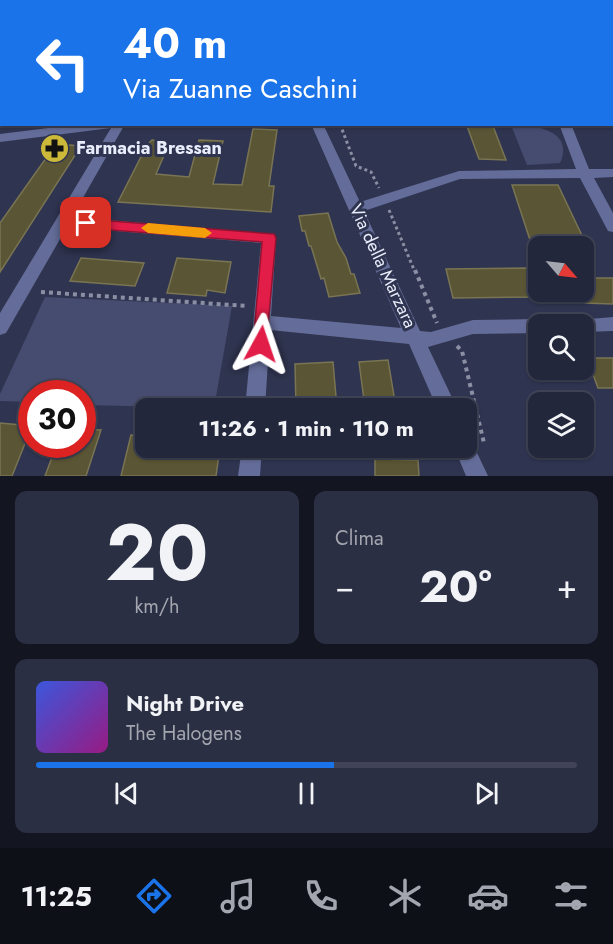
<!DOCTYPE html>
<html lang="it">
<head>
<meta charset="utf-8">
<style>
	:root { --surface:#23273c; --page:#2b2f43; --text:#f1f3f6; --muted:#a3a5af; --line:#404456; --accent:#1a73e8 }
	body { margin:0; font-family:Jost,sans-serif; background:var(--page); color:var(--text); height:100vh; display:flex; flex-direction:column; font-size:22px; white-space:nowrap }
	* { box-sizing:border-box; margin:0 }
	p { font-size:20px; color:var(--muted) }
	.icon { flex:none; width:33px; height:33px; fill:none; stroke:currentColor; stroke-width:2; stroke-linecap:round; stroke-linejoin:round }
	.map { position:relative; height:476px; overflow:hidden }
	.sheet { display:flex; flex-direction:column; gap:15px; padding:15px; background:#131521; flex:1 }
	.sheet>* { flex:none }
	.banner { position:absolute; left:0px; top:0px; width:614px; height:126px; box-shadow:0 2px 4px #0004,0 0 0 2px var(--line); background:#1a73e8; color:#fff; overflow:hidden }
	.needle { width:39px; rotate:118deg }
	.buttons { position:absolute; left:528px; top:236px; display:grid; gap:12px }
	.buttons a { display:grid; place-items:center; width:66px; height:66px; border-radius:12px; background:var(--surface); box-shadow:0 2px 4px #0004,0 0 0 2px var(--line); font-size:30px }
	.speed { position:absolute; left:18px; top:380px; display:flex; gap:12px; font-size:30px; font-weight:700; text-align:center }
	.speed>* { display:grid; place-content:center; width:78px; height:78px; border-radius:50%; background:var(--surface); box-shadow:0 2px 4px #0004,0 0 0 2px var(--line); line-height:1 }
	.speed .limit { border:9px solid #d22; background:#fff; color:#111 }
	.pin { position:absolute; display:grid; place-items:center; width:51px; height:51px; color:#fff; margin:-26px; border-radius:12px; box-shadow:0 3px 9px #0006 }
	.me { position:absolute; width:66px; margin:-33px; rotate:5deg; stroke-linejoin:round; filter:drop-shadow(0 0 4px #0008) }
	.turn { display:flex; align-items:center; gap:21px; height:126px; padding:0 24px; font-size:27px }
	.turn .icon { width:78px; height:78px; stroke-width:2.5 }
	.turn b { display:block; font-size:42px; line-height:51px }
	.big { font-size:45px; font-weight:700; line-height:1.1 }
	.sheet .widget { flex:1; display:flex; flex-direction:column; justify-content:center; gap:9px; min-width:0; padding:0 21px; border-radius:12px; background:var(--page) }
	.sheet .dial { align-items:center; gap:0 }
	.dial b { font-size:78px; line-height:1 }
	.song { display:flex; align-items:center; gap:18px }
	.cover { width:72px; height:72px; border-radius:9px; background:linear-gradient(135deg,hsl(230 70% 55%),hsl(310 70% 35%)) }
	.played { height:6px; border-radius:3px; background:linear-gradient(90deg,var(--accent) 55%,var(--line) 55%) }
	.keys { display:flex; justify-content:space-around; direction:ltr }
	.heat { display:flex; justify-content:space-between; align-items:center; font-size:33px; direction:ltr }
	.sheet .tiles { flex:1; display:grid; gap:15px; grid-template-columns:1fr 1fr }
	.widget:last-child { grid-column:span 2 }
	.trip { position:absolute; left:135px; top:398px; width:342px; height:60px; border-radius:12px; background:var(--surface); box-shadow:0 2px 4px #0004,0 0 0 2px var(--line); font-weight:700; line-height:60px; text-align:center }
	.dock { display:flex; height:96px; justify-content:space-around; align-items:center; background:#0e1018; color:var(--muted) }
	.dock .icon { width:42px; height:42px }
	.dock .active { color:var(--accent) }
	.dock b { font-size:27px; color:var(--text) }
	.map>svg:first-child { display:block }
	.green { fill:#454c70 }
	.building { fill:#5a5534; stroke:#797453; stroke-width:1.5 }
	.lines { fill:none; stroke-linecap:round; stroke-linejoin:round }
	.path-far1 { stroke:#8b8fa4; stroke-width:3; stroke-dasharray:3 3; stroke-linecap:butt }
	.path { stroke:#8b8fa4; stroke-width:4; stroke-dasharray:4 4; stroke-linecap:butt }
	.street { fill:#646d99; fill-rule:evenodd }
	.primary { fill:#90a1fc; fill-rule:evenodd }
	.route { fill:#e11d48; stroke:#92132f; stroke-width:1.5 }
	.slow { fill:#f59e0b }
	.labels { text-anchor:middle; stroke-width:6; stroke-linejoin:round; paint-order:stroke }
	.poi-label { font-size:18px; font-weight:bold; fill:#eaeefc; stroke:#2f3450; text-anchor:start }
	.street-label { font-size:18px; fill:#eaeefc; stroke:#2f3450 }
</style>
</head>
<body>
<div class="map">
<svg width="613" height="476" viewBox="0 0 613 476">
	<rect width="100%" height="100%" fill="#2f3450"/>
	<g class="green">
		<path d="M511,125C533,124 575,130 560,163L527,165Z"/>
		<polygon points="45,297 232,306 214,408 83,405 82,393 32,393 31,402 0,401 0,394"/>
	</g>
	<g class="building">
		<polygon points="467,126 493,126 506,160 479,159"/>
		<polygon points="253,129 277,130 269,186 274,186 271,212 118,202 147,145 152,140 167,141 165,146 168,146 156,174 189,177 199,140 223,141 213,184 242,185"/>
		<polygon points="56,144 81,146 0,272 0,223"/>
		<polygon points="512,185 558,185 586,244 531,243"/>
		<polygon points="328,213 337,242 346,258 351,274 354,274 360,293 329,297 324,278 321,279 311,246 309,246 305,231 302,231 299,216"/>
		<polygon points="81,258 144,263 135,286 70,281"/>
		<polygon points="177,258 231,262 225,293 207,290 206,296 167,293"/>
		<polygon points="528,268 539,297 453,298 446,269"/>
		<polygon points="584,278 613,278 613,304 584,303"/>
		<polygon points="587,358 613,358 613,388 598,388"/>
		<polygon points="388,360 396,408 365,408 359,362"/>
		<polygon points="333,362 337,408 296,408 295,364"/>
		<polygon points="0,423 32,426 12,476 0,476"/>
		<polygon points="82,429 101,430 86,476 45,476 57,444 82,444"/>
		<polygon points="131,435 146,436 146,447 220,447 216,476 121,476"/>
		<polygon points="375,459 418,460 419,476 375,476"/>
	</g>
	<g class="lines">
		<g class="path-far1">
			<polyline points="340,124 356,166 371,172 379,188"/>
			<polyline points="389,210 415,272"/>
		</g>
		<g class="path">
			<polyline points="415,270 437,323"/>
			<polyline points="41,292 247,306"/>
			<polyline points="457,346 462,351 484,443"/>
		</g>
		<g class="street">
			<polygon points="257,0 265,0 256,2"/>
			<rect x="612" y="61" width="1" height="6"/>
			<rect x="612" y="89" width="1" height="6"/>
			<polygon points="80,124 125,124 72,217 274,234 276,238 271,316 401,328 311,124 323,124 360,202 459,171 576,169 559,124 571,124 589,169 613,169 613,177 594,178 613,213 613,232 608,231 580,178 460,179 364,211 420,331 431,332 473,320 538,319 546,324 538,324 538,333 473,334 428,347 457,408 437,408 409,344 270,330 265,408 245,408 261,243 67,227 6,333 0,335 0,313 111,128 0,142 0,134"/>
			<polygon points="613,317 613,331 584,332 584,324 576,324 578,320"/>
			<polygon points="466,438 471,440 488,476 466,476 454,447 466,447"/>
			<polygon points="242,447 262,447 260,476 238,476"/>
		</g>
		<g class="primary">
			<polygon points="94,0 103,0 93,2"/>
			<polygon points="0,106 2,106 0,114"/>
		</g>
	</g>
	<polygon class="route" points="86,219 274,234 276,238 266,348 255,348 253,344 262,242 86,228 79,223"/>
	<polygon class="slow" points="148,223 205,228 212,233 205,238 148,233 141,228"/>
	<defs>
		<symbol id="pharmacy-disc" viewBox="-11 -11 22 22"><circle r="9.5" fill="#ccb939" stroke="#2f3450"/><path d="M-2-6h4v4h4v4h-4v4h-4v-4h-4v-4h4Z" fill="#111"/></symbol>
	</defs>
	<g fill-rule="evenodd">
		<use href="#pharmacy-disc" x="38" y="132" width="33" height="33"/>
	</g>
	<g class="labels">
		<g class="poi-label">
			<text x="76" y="154">Farmacia Bressan</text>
		</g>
		<g class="street-label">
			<text transform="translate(383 266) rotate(65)" y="6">Via della Marzara</text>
		</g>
	</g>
</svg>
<div class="buttons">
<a><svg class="needle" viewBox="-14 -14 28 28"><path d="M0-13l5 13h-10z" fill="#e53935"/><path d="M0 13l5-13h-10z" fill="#a3a5af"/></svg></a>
<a><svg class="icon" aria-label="search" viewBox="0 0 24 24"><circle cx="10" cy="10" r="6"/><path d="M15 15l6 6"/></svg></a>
<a><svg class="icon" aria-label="layers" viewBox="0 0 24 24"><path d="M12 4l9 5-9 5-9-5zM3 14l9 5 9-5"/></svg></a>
</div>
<div class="speed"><div class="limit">30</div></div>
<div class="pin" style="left:86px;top:223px;background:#d93025"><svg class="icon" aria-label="arrive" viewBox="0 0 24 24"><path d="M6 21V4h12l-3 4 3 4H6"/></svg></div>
<svg class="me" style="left:261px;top:344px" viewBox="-20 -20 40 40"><path d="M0-17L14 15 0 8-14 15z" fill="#e11d48" stroke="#fff" stroke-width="4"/></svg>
<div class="trip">11:26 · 1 min · 110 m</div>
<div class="banner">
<div class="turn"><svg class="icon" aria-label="left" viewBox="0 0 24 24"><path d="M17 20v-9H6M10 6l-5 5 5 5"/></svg><div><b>40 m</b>Via Zuanne Caschini</div></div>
</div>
</div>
<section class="sheet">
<div class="tiles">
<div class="widget dial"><b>20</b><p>km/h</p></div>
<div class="widget"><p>Clima</p>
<div class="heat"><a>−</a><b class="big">20°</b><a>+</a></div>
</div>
<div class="widget">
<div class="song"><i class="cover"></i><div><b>Night Drive</b><p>The Halogens</p></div></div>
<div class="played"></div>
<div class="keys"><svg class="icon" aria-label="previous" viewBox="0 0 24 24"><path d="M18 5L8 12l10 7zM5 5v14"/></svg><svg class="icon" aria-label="pause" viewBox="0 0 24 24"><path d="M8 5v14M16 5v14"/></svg><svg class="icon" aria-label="next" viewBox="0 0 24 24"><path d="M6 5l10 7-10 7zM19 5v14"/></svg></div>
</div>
</div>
</section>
<nav class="dock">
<b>11:25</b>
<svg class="icon active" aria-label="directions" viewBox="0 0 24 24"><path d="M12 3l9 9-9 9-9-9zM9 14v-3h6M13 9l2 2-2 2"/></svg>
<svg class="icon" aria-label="music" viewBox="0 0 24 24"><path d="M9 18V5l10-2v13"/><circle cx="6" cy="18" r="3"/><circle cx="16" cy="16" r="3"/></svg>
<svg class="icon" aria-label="phone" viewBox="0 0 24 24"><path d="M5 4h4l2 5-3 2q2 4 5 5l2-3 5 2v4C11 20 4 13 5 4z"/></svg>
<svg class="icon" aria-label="climate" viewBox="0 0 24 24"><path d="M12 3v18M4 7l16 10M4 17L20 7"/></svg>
<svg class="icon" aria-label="car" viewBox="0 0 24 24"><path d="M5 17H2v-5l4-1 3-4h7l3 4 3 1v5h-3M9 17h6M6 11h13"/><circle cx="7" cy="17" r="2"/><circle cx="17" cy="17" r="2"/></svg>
<svg class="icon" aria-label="filters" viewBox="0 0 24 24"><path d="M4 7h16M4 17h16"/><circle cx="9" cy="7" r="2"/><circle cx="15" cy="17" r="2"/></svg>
</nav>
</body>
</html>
